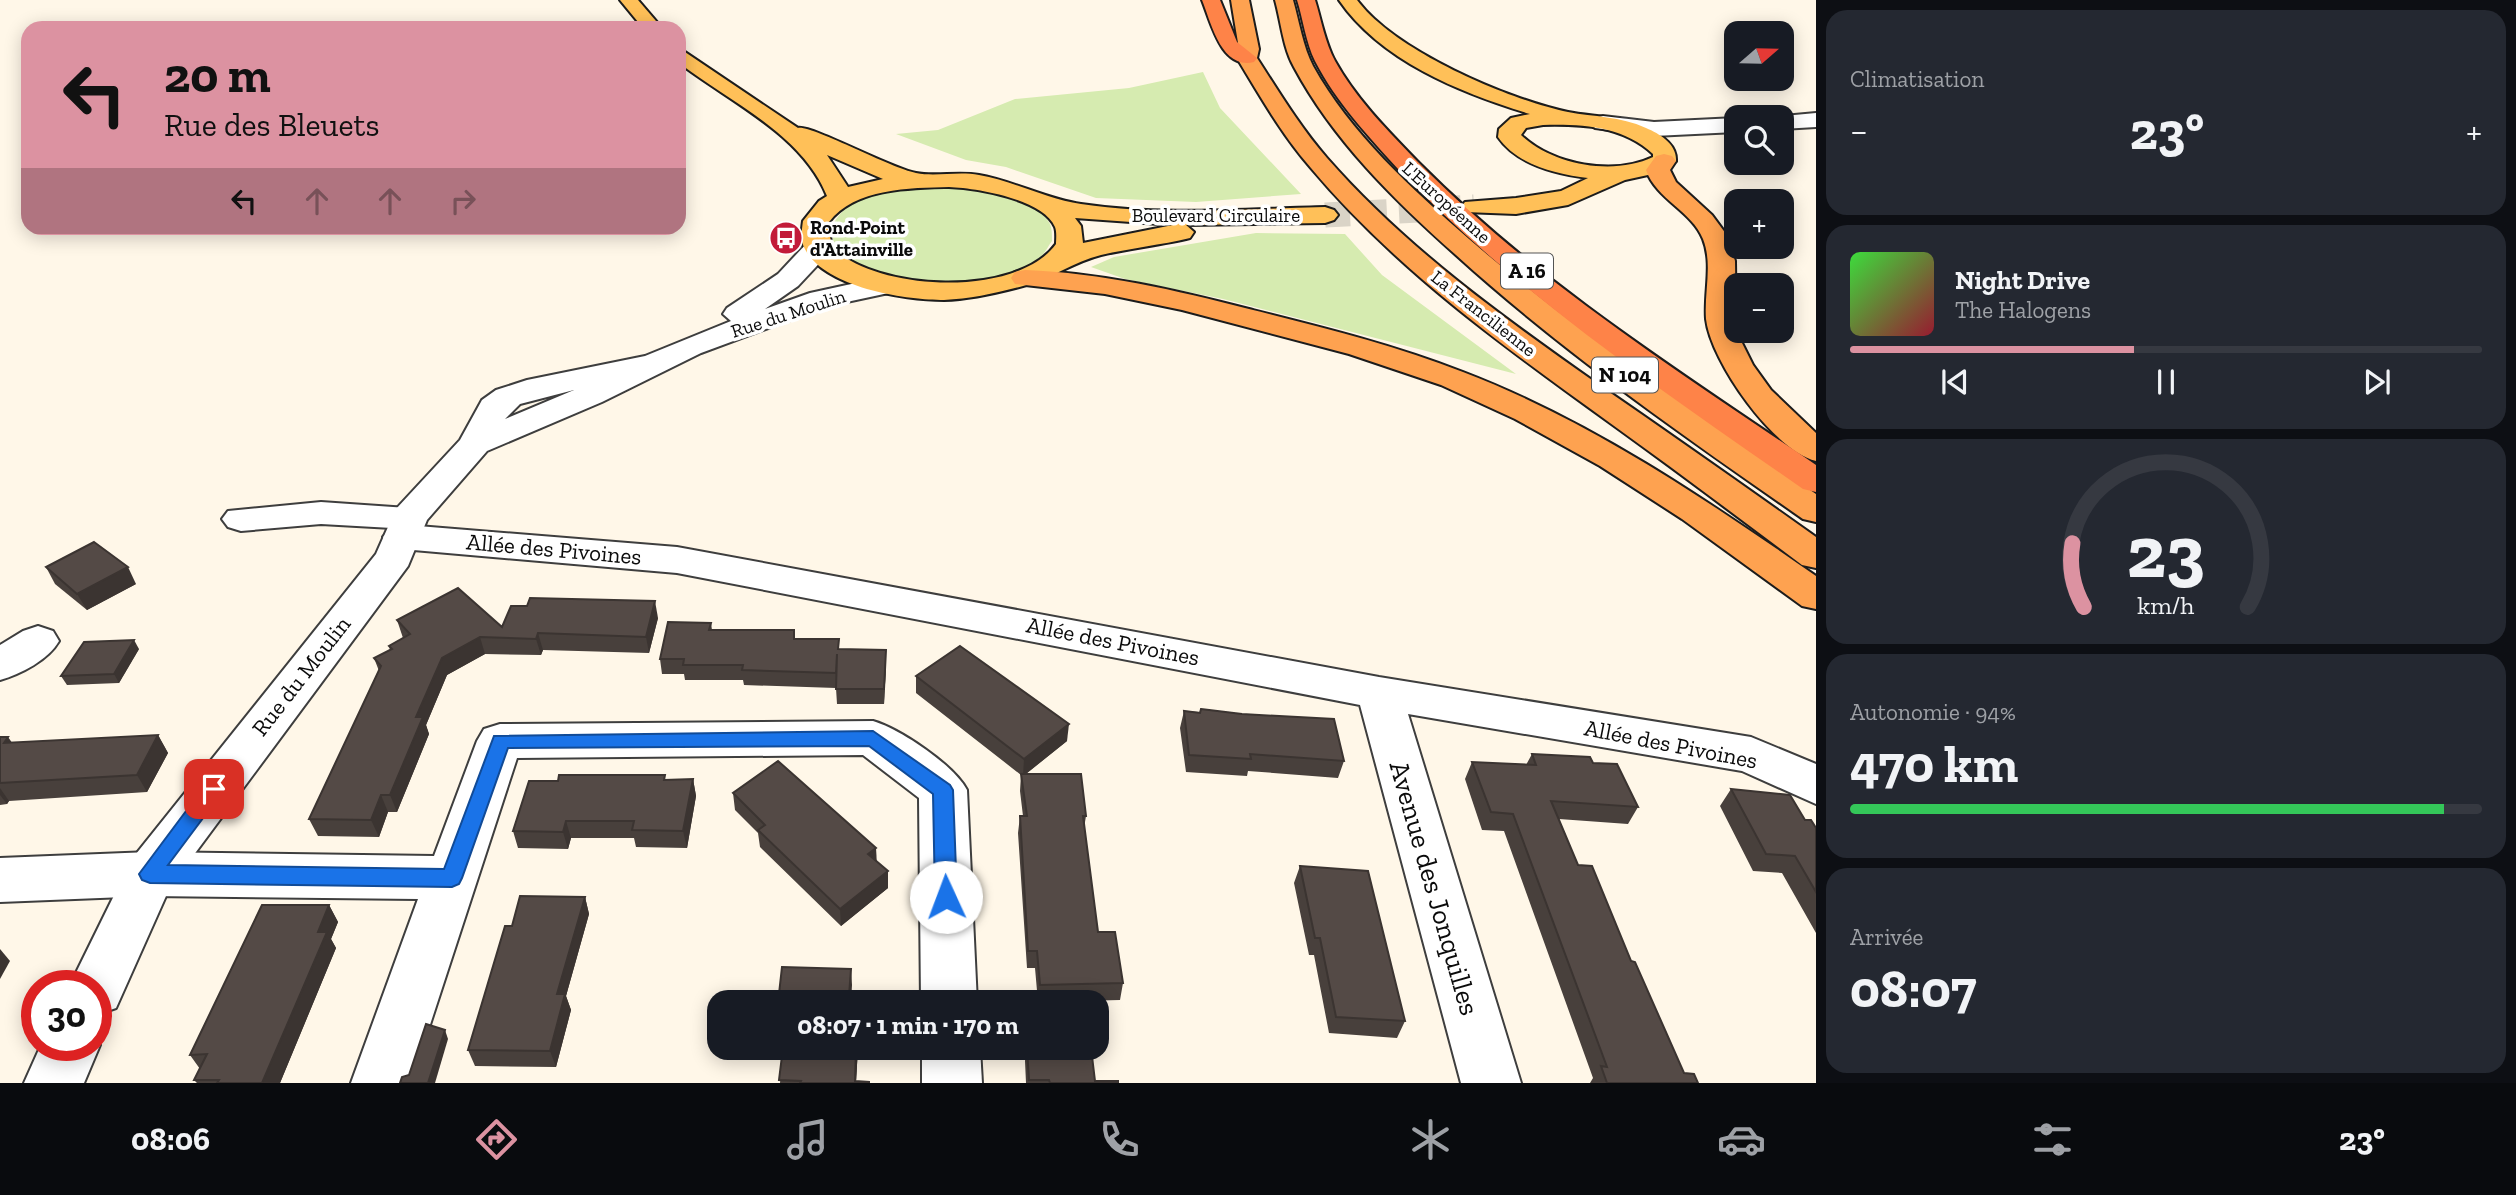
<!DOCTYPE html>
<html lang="fr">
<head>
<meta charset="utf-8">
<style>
	:root { --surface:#171b24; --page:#242831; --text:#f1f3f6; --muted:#9ea1a6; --line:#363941; --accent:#dc92a1 }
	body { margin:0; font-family:"Zilla Slab",serif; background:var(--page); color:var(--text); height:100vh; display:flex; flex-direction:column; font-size:26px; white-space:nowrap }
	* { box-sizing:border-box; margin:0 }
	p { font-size:23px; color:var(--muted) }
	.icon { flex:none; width:38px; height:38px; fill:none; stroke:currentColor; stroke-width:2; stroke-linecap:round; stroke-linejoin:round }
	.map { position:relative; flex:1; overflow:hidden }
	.side { display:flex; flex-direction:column; gap:10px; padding:10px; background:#0d0f14; width:700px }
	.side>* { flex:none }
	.banner { position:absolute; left:21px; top:21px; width:665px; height:214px; border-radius:21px; box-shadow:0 4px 18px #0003; background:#dc92a1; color:#111; overflow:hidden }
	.needle { width:46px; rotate:70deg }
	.fabs { position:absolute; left:1724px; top:21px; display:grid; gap:14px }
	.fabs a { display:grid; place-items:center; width:70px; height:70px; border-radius:14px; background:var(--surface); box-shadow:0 4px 18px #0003; font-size:35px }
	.speed { position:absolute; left:21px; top:970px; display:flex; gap:14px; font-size:35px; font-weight:700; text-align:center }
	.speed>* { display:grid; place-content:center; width:91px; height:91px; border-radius:50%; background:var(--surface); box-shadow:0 4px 18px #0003; line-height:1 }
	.speed .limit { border:10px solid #d22; background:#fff; color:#111 }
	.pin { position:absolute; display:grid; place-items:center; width:60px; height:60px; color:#fff; margin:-30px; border-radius:14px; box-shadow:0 4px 10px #0006 }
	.me { position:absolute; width:77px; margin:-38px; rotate:358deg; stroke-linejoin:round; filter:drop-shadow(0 0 5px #0008) }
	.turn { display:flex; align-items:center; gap:24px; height:147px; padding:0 28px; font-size:32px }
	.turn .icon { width:91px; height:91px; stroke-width:2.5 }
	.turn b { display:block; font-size:49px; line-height:60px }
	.lanes { display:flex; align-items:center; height:66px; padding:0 28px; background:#0003; justify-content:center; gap:35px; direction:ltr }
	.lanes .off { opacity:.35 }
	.big { font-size:52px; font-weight:700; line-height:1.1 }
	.side .tile { flex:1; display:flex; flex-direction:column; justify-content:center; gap:10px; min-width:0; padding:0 24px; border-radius:21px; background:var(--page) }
	.side .dial { align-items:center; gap:0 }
	.dial svg { height:182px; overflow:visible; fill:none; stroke:var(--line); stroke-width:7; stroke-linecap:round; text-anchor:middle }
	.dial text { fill:var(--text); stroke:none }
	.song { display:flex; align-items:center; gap:21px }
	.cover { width:84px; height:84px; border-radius:10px; background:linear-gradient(135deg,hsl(120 70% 55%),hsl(350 70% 35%)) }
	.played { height:7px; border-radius:4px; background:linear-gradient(90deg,var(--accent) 45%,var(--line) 45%) }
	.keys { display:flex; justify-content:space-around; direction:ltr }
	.heat { display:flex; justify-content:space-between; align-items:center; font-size:38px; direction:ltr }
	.charge { height:10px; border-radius:5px; background:linear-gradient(90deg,#34c759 94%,var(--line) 0) }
	.trip { position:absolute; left:707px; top:990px; width:402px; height:70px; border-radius:21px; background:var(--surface); box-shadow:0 4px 18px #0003; font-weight:700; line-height:70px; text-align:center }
	.dock { display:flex; height:112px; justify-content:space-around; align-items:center; background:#090b0e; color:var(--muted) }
	.dock .icon { width:49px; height:49px }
	.dock .selected { color:var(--accent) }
	.dock b { font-size:32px; color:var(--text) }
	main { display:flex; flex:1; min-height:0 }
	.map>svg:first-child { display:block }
	.green { fill:#d6ebb0 }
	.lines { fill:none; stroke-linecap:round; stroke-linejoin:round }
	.primary-tunnel { stroke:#dad4c7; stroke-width:25; stroke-dasharray:25 12; stroke-linecap:butt }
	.minor-casing { stroke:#3e3e3e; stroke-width:4 }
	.tertiary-casing { stroke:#3e3e3e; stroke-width:4 }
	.primary-casing { stroke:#1c1c1c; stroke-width:4 }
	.trunk-casing { stroke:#1c1c1c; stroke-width:4 }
	.motorway-casing { stroke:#1c1c1c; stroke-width:4 }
	.minor { fill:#fff; fill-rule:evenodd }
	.tertiary { fill:#fff; fill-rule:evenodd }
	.primary { fill:#ffc058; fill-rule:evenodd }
	.trunk { fill:#fea250; fill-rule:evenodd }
	.motorway { fill:#fe8348; fill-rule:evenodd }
	.wall { fill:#48403c }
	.shaded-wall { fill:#3b3431 }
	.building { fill:#544a46; stroke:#3b3431; stroke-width:2 }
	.route { fill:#1a73e8; stroke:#114b97; stroke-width:2 }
	.labels { text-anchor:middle; stroke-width:7; stroke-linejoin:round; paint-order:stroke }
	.far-street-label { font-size:19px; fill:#0b0b0b; stroke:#fff }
	.far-poi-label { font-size:19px; font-weight:bold; fill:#0b0b0b; stroke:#fff; text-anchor:start }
	.shield { fill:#fff; stroke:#545454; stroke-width:2 }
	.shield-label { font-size:21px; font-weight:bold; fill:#0b0b0b }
	.street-label { font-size:23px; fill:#0b0b0b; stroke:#fff }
	.near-street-label { font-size:28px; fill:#0b0b0b; stroke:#fff }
</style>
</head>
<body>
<main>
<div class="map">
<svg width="1816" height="1083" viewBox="0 0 1816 1083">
	<rect width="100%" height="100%" fill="#fff7e8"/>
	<g class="green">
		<polygon points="1203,72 1220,108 1301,194 1196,202 1096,198 1006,167 966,160 896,134 938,130 1015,99 1129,88"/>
		<path d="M958,186C986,190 1035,195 1050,224C1052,228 1052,236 1052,241C1048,246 1045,254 1039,258C996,291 887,291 844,256C835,248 828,234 834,223C856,184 919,188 958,186Z"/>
		<polygon points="1256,233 1345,234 1382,275 1516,374 1223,299 1125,279 1091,267 1114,257"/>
	</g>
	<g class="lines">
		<polyline class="primary-tunnel" points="1325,215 1474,207"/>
		<defs>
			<g id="minor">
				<polygon points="1816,113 1816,127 1782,129 1782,117 1774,117"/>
				<polygon points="1603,116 1654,122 1736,118 1736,132 1654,136 1595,128 1592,123 1595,118"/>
				<polygon points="321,502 422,509 428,517 418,526 677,547 1379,677 1751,737 1816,764 1816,804 1742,771 1408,714 1521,1083 1461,1083 1360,705 677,573 402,549 388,545 383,537 392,528 321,524 241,531 228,527 222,519 228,511"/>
				<path d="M38,626L53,631L59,641C48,660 21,674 0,680V645L23,631Z"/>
				<path d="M873,721C900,729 954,765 967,790L977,1003H921L919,798L863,755L517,758L411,1083H351L418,899L150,896L0,902V858L150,852L434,856L477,741L484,729L500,724Z"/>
				<polygon points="922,1048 980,1048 982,1083 922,1083"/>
			</g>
			<g id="tertiary">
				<path d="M818,240L828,242L832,248L828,254L798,286L765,309L810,293L888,276L898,279L902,285L898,291L828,306L701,353L602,402L487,451L427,520L408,566L170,887L116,1008L96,1015V985H70L132,859L376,554L396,509L460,440L482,400L496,390L527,380L645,356L731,321L723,314L727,308L778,274L808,242ZM574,390L505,419L520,404Z"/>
				<polygon points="96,1036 100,1045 84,1083 24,1083 41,1045 96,1045"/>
			</g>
			<g id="primary">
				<polygon points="620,0 638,0 662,28 643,28"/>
				<path d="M1339,0H1357C1395,51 1507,99 1568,112C1594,117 1620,116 1646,128C1660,134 1677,144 1676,161L1657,173L1625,180L1568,205L1516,214L1465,212L1461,207L1465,202L1516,198L1561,191L1588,178C1556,174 1517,165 1498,137L1499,129L1511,118L1530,114C1461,93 1381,61 1339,0ZM1543,125C1582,124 1623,126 1653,154V157C1613,176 1553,165 1521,135L1526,128Z"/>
				<path d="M679,48L798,128C812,125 890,168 916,173C936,177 958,171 979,175C1014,181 1046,199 1081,204C1161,216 1244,209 1325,207L1334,210L1338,215L1334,220L1325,223L1186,225L1194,232L1190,238C1161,245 1131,248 1101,255C1073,262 1051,279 1023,286C997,293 970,299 944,300C905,300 816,287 802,242C801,236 802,228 803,221L819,201L827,196C802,134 730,102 679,63ZM827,155L883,179L848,187ZM949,187C976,188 1043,199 1055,227C1057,232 1056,240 1056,244C1017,298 875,292 831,246L829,222C855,188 910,188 949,187ZM1075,218L1173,225L1083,243L1081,226Z"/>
			</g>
			<g id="trunk">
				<path d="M1231,0H1249L1259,49L1257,58C1279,92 1300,127 1327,158C1405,247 1502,317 1599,385C1672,435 1744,486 1816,537V568L1802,565C1738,517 1674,469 1610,423C1503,346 1396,269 1311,168C1282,135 1260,96 1237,58L1239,49Z"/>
				<path d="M1275,0H1293C1299,21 1303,47 1313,66C1350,133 1412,189 1469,239C1578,333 1697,414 1816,494V522L1803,519C1684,436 1564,353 1456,255C1394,200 1333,140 1294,67C1283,48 1281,21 1275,0Z"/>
				<path d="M1664,154L1672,156L1676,161L1670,170L1676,182L1712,215L1729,238L1735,261L1736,331L1753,365L1771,390L1816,433V461C1774,451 1711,362 1706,319C1704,292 1713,264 1703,239C1692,211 1657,200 1646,170L1656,156Z"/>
				<path d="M1025,270C1102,273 1175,290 1249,309C1321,327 1394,345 1463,372C1591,421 1705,499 1816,576V609L1802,606L1682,519L1600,466L1515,419L1441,385L1349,354L1182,310L1105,294L1015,284L1011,278L1015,272Z"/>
			</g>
			<g id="motorway">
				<path d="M1202,0H1220L1237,42L1257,58L1254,62C1221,70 1211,22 1202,0Z"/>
				<path d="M1297,0H1315C1321,19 1325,43 1335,61C1356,99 1389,132 1419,163C1536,281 1679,372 1816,465V492L1803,489C1663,391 1517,294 1399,170C1369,137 1336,102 1315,61C1306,43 1303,19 1297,0Z"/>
			</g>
		</defs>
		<use href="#minor" class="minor-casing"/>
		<use href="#tertiary" class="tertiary-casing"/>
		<use href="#primary" class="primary-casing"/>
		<use href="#trunk" class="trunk-casing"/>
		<use href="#motorway" class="motorway-casing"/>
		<use href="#minor" class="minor"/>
		<use href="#tertiary" class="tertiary"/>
		<use href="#primary" class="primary"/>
		<use href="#trunk" class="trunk"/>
		<use href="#motorway" class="motorway"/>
	</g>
	<g class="wall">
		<polygon points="46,567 136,584 87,610 55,584"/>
		<polygon points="658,618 649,653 543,650 541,655 485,654 447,675 426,725 429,734 397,812 388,812 379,837 318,836 309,819 379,671 374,658 390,650 389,646 403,638 397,620 502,627"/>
		<polygon points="711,623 712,630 795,639 839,639 839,649 886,665 884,704 837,704 836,688 744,685 743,680 685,680 684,674 662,674 660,659"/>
		<polygon points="139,649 119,683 67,685 61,676"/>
		<polygon points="916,676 1067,741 1026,774 1086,816 1084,828 1098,932 1123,983 1120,1000 1038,1002 1035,968 1027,968 1018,833 1020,816 1023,816 1020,791 1021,775 916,693"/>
		<polygon points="1201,709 1344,761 1338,778 1248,771 1247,776 1186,772 1180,728 1184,711 1200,712"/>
		<polygon points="158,735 168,753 147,792 9,801 7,804 0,805 0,737 12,743"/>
		<polygon points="1532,754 1593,763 1638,807 1628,824 1559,819 1578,865 1631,961 1684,1073 1698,1083 1590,1083 1593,1078 1504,831 1482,830 1465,779 1472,762 1526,765"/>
		<polygon points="693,779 696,796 687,848 636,847 634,838 571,838 568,849 518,848 513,831 558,781"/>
		<polygon points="1731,789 1805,820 1816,828 1816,933 1782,873 1753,871 1720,806"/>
		<polygon points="733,793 876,862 888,871 888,888 841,926 760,847 758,833 735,810"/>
		<polygon points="1300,866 1405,1021 1397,1038 1329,1033 1314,955 1309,955 1294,883"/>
		<polygon points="585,897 589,914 566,996 571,1010 556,1067 475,1066 468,1050 512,926"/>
		<polygon points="329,905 338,922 331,939 336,948 280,1083 197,1083 194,1080 200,1069 190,1055"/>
		<polygon points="783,1048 858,1048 856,1081 869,1083 780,1083"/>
		<polygon points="1026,1048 1091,1048 1095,1081 1118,1083 1026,1083 1025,1061"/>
	</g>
	<g class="shaded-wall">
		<polygon points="128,567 136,584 87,610 77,594"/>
		<polygon points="655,601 658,618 649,653 646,637"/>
		<polygon points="538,633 543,650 541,655 536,639"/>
		<polygon points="480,637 485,654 447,675 426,725 429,734 397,812 390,795 416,717 442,658"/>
		<polygon points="134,640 139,649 119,683 114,674"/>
		<polygon points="886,650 886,665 884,704 884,689"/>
		<polygon points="1069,724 1067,741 1023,776 1024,759"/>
		<polygon points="158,735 168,753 147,792 137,775"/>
		<polygon points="8,737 20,754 4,743"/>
		<polygon points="693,779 696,796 687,848 683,831"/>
		<polygon points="0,788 9,801 7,804 0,795"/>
		<polygon points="381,795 388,812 379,837 371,820"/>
		<polygon points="566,821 571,838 568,849 563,832"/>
		<polygon points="876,848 877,865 868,854"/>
		<polygon points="888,871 888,888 841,926 840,909"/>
		<polygon points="585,897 589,914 566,996 571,1010 556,1067 550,1051 557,994"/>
		<polygon points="329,905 338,922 331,939 336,948 280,1083 262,1083 318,932"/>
		<polygon points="0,949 10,961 0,979"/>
		<polygon points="851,969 852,985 851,1003 849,996"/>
		<polygon points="445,1030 448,1039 435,1083 428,1083"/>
		<polygon points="856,1048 858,1048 856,1083 855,1083"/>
	</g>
	<g class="building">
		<polygon points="94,542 128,567 77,594 46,567"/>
		<polygon points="458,588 502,627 511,606 527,606 530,598 655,601 646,637 538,633 536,639 480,637 442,658 416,717 423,717 390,795 381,795 371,820 309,819 381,666 374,658 392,649 389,646 410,634 397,620"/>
		<polygon points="668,622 711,623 709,630 794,630 794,639 839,639 838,649 886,650 884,689 836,689 837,654 836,673 742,670 743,665 683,665 684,659 660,659"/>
		<polygon points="134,640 114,674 61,676 84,642"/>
		<polygon points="960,646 1069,724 1024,759 916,676"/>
		<polygon points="1201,709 1242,714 1334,719 1344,761 1250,754 1251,759 1189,755 1184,711 1200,713"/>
		<polygon points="158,735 137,775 0,783 0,737 8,737 4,743"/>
		<polygon points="1532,754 1590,757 1593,763 1617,764 1638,807 1551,801 1578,865 1592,866 1631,961 1635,962 1684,1073 1694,1074 1698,1083 1607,1083 1601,1066 1607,1067 1513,814 1491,812 1472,762 1536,765"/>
		<polygon points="778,761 876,848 868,854 888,871 840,909 758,830 765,825 733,793"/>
		<polygon points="1021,774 1081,774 1086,816 1083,816 1098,932 1115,932 1123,983 1040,985 1037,951 1028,951 1020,816 1027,816"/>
		<polygon points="559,775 665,775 664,780 693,779 683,831 632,830 634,821 566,821 563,832 513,831 529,781 558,781"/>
		<polygon points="1731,789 1790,795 1805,820 1811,820 1816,828 1816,892 1795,856 1766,854"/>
		<polygon points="1300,866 1368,871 1405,1021 1336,1017 1320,938 1315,938"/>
		<polygon points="520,896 585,897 557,994 565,994 550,1051 468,1050 505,926 512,926"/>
		<polygon points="262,905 329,905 318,932 327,932 262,1083 217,1083 219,1080 194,1080 207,1054 190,1055"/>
		<polygon points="782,967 851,969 849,996 859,997 859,1003 778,1003"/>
		<polygon points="426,1024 445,1030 428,1083 400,1083 402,1077 409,1075"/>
		<polygon points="783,1048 856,1048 855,1081 869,1082 869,1083 800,1083 801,1081 779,1080"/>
		<polygon points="1027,1048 1091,1048 1095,1081 1118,1081 1118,1083 1050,1083 1049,1080 1029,1080"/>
	</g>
	<polygon class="route" points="873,731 950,785 953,790 957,897 954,903 946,906 939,903 935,897 933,794 869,746 508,748 462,878 459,884 452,887 150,883 142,880 139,874 207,783 221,783 224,789 221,794 168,865 444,869 494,736"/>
	<defs>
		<symbol id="bus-disc" viewBox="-11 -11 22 22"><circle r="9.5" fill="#c21b39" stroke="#fff"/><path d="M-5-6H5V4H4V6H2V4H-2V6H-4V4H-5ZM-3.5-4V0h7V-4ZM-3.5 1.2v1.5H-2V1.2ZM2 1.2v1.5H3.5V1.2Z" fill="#fff"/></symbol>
	</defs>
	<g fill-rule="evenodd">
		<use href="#bus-disc" x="767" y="219" width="38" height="38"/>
	</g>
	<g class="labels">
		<g class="far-street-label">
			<text transform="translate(1447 202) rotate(42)" y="7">L'Européenne</text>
			<text x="1216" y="222">Boulevard Circulaire</text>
			<text transform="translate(788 313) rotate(-18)" y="7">Rue du Moulin</text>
			<text transform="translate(1484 313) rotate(38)" y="7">La Francilienne</text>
		</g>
		<g class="far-poi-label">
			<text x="810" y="234">Rond-Point<tspan x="810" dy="22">d'Attainville</tspan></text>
		</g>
		<g class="shield">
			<rect x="1501" y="253.5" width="52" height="35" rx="5"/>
			<rect x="1592" y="357.5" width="66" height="35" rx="5"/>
		</g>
		<g class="shield-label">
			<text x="1527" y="278">A 16</text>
			<text x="1625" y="382">N 104</text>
		</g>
		<g class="street-label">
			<text transform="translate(554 549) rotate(5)" y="8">Allée des Pivoines</text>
			<text transform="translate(1113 641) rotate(11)" y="8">Allée des Pivoines</text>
			<text transform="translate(301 676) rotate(-52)" y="8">Rue du Moulin</text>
			<text transform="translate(1671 744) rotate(11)" y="8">Allée des Pivoines</text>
		</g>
		<g class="near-street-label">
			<text transform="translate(1435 888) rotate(74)" y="10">Avenue des Jonquilles</text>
		</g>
	</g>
</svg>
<div class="fabs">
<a><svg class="needle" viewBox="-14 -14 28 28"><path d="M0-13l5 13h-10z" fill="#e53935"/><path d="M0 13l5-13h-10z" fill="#9ea1a6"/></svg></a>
<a><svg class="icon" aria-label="search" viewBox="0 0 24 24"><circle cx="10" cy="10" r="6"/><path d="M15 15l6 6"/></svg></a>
<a>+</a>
<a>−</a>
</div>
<div class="speed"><div class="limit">30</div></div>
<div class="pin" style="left:214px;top:789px;background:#d93025"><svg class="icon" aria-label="arrive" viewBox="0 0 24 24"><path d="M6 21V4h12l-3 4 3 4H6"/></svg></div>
<svg class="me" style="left:946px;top:897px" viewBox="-20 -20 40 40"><circle r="19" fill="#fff"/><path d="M0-13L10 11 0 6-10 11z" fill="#1a73e8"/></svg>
<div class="trip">08:07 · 1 min · 170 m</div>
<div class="banner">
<div class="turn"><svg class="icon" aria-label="left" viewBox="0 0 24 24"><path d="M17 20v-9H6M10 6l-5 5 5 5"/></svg><div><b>20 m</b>Rue des Bleuets</div></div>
<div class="lanes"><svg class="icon" aria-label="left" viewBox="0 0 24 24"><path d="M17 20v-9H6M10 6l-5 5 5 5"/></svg><svg class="icon off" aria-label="ahead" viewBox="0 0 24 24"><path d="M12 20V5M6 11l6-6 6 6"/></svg><svg class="icon off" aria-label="ahead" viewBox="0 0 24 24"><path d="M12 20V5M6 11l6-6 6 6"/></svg><svg class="icon off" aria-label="right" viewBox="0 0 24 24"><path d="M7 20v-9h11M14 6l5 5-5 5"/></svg></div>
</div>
</div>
<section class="side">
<div class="tile"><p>Climatisation</p>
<div class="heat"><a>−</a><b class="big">23°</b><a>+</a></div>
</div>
<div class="tile">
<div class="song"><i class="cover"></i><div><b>Night Drive</b><p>The Halogens</p></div></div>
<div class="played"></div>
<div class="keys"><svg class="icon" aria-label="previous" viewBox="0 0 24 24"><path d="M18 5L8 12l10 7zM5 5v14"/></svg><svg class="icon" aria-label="pause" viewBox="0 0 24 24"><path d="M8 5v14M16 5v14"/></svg><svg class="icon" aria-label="next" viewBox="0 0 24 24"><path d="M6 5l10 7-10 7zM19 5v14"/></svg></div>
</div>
<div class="tile dial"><svg viewBox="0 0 100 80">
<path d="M14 69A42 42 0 1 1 86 69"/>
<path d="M14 69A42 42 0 0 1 9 41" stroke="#dc92a1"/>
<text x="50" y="56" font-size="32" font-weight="700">23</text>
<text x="50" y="72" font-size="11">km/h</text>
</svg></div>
<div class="tile"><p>Autonomie · 94%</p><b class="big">470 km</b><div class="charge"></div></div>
<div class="tile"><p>Arrivée</p><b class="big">08:07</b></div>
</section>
</main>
<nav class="dock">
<b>08:06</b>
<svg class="icon selected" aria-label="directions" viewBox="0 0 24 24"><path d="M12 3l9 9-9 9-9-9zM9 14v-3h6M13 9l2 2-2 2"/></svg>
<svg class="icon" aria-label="music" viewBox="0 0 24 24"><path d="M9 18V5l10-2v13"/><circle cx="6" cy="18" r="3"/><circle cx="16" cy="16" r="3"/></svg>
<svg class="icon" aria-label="phone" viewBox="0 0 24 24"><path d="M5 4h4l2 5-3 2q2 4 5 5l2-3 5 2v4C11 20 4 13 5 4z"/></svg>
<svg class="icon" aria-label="climate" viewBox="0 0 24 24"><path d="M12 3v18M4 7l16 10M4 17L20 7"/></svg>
<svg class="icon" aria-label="car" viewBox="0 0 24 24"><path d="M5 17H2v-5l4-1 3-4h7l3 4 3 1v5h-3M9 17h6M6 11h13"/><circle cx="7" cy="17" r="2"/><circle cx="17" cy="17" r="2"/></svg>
<svg class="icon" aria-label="filters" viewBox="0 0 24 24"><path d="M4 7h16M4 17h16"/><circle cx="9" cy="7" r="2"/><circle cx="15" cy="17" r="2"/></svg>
<b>23°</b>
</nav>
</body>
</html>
